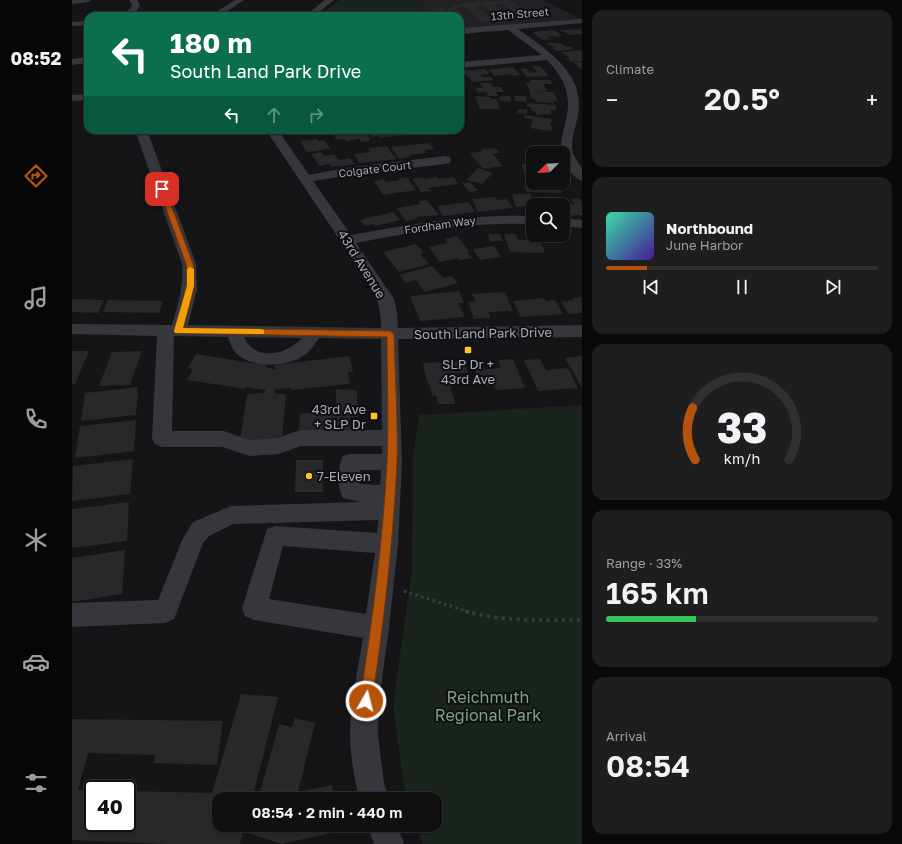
<!DOCTYPE html>
<html lang="en">
<head>
<meta charset="utf-8">
<style>
	:root { --surface:#101011; --page:#1e1e1f; --text:#f1f3f6; --muted:#9c9d9f; --line:#303031; --accent:#b45309 }
	body { margin:0; font-family:"Golos Text",sans-serif; background:var(--page); color:var(--text); height:100vh; display:flex; flex-direction:column; font-size:15px; white-space:nowrap }
	* { box-sizing:border-box; margin:0 }
	p { font-size:13px; color:var(--muted) }
	.icon { flex:none; width:22px; height:22px; fill:none; stroke:currentColor; stroke-width:2; stroke-linecap:round; stroke-linejoin:round }
	.map { position:relative; flex:1; overflow:hidden }
	.panel { display:flex; flex-direction:column; gap:10px; padding:10px; background:#090909; width:320px }
	.panel>* { flex:none }
	.banner { position:absolute; left:12px; top:12px; width:380px; height:122px; border-radius:12px; box-shadow:0 1px 3px #0004,0 0 0 1px var(--line); background:#0b6e4f; color:#fff; overflow:hidden }
	.needle { width:26px; rotate:246deg }
	.fabs { position:absolute; left:454px; top:146px; display:grid; gap:8px }
	.fabs a { display:grid; place-items:center; width:44px; height:44px; border-radius:8px; background:var(--surface); box-shadow:0 1px 3px #0004,0 0 0 1px var(--line); font-size:20px }
	.speed { position:absolute; left:12px; top:780px; display:flex; gap:8px; font-size:20px; font-weight:700; text-align:center }
	.speed>* { display:grid; place-content:center; width:52px; height:52px; border-radius:50%; background:var(--surface); box-shadow:0 1px 3px #0004,0 0 0 1px var(--line); line-height:1 }
	.speed .limit { border:2px solid #111; border-radius:6px; background:#fff; color:#111 }
	.pin { position:absolute; display:grid; place-items:center; width:34px; height:34px; color:#fff; margin:-17px; border-radius:8px; box-shadow:0 2px 6px #0006 }
	.me { position:absolute; width:44px; margin:-22px; rotate:8deg; stroke-linejoin:round; filter:drop-shadow(0 0 3px #0008) }
	.turn { display:flex; align-items:center; gap:14px; height:84px; padding:0 20px; font-size:18px }
	.turn .icon { width:52px; height:52px; stroke-width:2.5 }
	.turn b { display:block; font-size:28px; line-height:34px }
	.lanes { display:flex; align-items:center; height:38px; padding:0 20px; background:#0003; justify-content:center; gap:20px; direction:ltr }
	.lanes .off { opacity:.35 }
	.big { font-size:30px; font-weight:600; line-height:1.1 }
	.panel .widget { flex:1; display:flex; flex-direction:column; justify-content:center; gap:6px; min-width:0; padding:0 14px; border-radius:12px; background:var(--page) }
	.panel .dial { align-items:center; gap:0 }
	.dial svg { height:104px; overflow:visible; fill:none; stroke:var(--line); stroke-width:7; stroke-linecap:round; text-anchor:middle }
	.dial text { fill:var(--text); stroke:none }
	.song { display:flex; align-items:center; gap:12px }
	.cover { width:48px; height:48px; border-radius:6px; background:linear-gradient(135deg,hsl(160 70% 55%),hsl(260 70% 35%)) }
	.played { height:4px; border-radius:2px; background:linear-gradient(90deg,var(--accent) 15%,var(--line) 15%) }
	.keys { display:flex; justify-content:space-around; direction:ltr }
	.heat { display:flex; justify-content:space-between; align-items:center; font-size:22px; direction:ltr }
	.charge { height:6px; border-radius:3px; background:linear-gradient(90deg,#34c759 33%,var(--line) 0) }
	.trip { position:absolute; left:140px; top:792px; width:230px; height:40px; border-radius:12px; background:var(--surface); box-shadow:0 1px 3px #0004,0 0 0 1px var(--line); font-weight:600; line-height:40px; text-align:center }
	main { display:flex; flex:1; min-height:0 }
	.tabs { display:flex; flex-direction:column; width:72px; justify-content:space-around; align-items:center; background:#060607; color:var(--muted) }
	.tabs .icon { width:28px; height:28px }
	.tabs .active { color:var(--accent) }
	.tabs b { font-size:18px; color:var(--text) }
	.map>svg:first-child { display:block }
	.built { fill:#212124 }
	.green { fill:#1b231d }
	.building { fill:#28282b }
	.lines { fill:none; stroke-linecap:round; stroke-linejoin:round }
	.path-far1 { stroke:#3c3d44; stroke-width:3; stroke-dasharray:2.5 3.5; stroke-linecap:butt }
	.path { stroke:#3c3d44; stroke-width:3.5; stroke-dasharray:3 4.5; stroke-linecap:butt }
	.minor { fill:#36373d; fill-rule:evenodd }
	.route { fill:#b45309; stroke:#753606 }
	.slow { fill:#f59e0b }
	.poi-dot { fill:#fdc628; stroke:#101012; stroke-width:1.5 }
	.labels { text-anchor:middle; stroke-width:4; stroke-linejoin:round; paint-order:stroke }
	.far-street-label { font-size:11px; fill:#a6aab8; stroke:#101012 }
	.street-label { font-size:13px; fill:#a6aab8; stroke:#101012 }
	.poi-label { font-size:13px; fill:#a6aab8; stroke:#101012 }
	.near-park-label { font-size:16px; fill:#7ca582; stroke:#101012 }
</style>
</head>
<body>
<main>
<nav class="tabs">
<b>08:52</b>
<svg class="icon active" aria-label="directions" viewBox="0 0 24 24"><path d="M12 3l9 9-9 9-9-9zM9 14v-3h6M13 9l2 2-2 2"/></svg>
<svg class="icon" aria-label="music" viewBox="0 0 24 24"><path d="M9 18V5l10-2v13"/><circle cx="6" cy="18" r="3"/><circle cx="16" cy="16" r="3"/></svg>
<svg class="icon" aria-label="phone" viewBox="0 0 24 24"><path d="M5 4h4l2 5-3 2q2 4 5 5l2-3 5 2v4C11 20 4 13 5 4z"/></svg>
<svg class="icon" aria-label="climate" viewBox="0 0 24 24"><path d="M12 3v18M4 7l16 10M4 17L20 7"/></svg>
<svg class="icon" aria-label="car" viewBox="0 0 24 24"><path d="M5 17H2v-5l4-1 3-4h7l3 4 3 1v5h-3M9 17h6M6 11h13"/><circle cx="7" cy="17" r="2"/><circle cx="17" cy="17" r="2"/></svg>
<svg class="icon" aria-label="filters" viewBox="0 0 24 24"><path d="M4 7h16M4 17h16"/><circle cx="9" cy="7" r="2"/><circle cx="15" cy="17" r="2"/></svg>
</nav>
<div class="map">
<svg width="510" height="844" viewBox="0 0 510 844">
	<rect width="100%" height="100%" fill="#151517"/>
	<polygon class="built" points="344,0 470,0 510,19 388,28 388,16 318,16 340,14 337,10 355,9"/>
	<g class="green">
		<polygon points="268,0 344,0 355,9 338,10 340,14 319,16 247,16"/>
		<polygon points="510,405 510,844 351,844 342,825 363,825 363,799 334,799 321,707 340,569 341,457 347,415"/>
	</g>
	<g class="building">
		<polygon points="438,0 456,14 445,15 430,4 422,5 441,19 431,20 412,6 404,6 422,21 411,22 393,7 384,8 394,16 383,16 374,8 382,7 379,5 390,4 389,3"/>
		<polygon points="371,8 379,16 368,16 361,9"/>
		<polygon points="342,11 349,11 355,16 346,16"/>
		<polygon points="507,29 510,30 510,34 498,35 487,30"/>
		<polygon points="482,30 490,36 479,37 474,35 479,39 470,40 460,32"/>
		<polygon points="474,43 489,43 495,47 499,47 503,49 484,51 480,48 483,48"/>
		<polygon points="510,50 510,61 499,62 494,58 498,58 489,52"/>
		<polygon points="501,62 510,62 510,70 505,65"/>
		<polygon points="460,66 468,66 477,76 455,77 448,69 454,68 458,73 465,72"/>
		<polygon points="440,67 449,75 441,76 439,74 423,76 416,70"/>
		<polygon points="413,69 418,74 408,75 411,77 418,77 422,80 401,82 390,71"/>
		<polygon points="458,80 479,80 480,84 471,84 475,91 458,91 454,83 459,83"/>
		<polygon points="408,83 419,83 421,87 429,87 432,92 424,92 426,96 416,96 414,92 406,92 403,88 411,88"/>
		<polygon points="457,91 482,92 486,101 481,101 482,103 464,102 463,99 460,99"/>
		<polygon points="403,96 418,97 418,99 425,99 428,109 408,109"/>
		<polygon points="434,96 438,96 439,102 428,101 427,97"/>
		<polygon points="442,96 454,96 455,102 443,101"/>
		<polygon points="455,103 484,105 484,110 479,110 479,114 464,115 464,112 459,111 459,107 455,107"/>
		<polygon points="446,109 456,110 455,114 445,113"/>
		<polygon points="453,115 480,119 478,126 481,126 479,131 458,128 461,119 452,118"/>
		<polygon points="292,130 299,140 289,142 288,139 274,141 273,139 265,140 261,134"/>
		<polygon points="294,130 329,130 334,135 308,138 306,136 300,137"/>
		<polygon points="245,139 246,141 252,140 258,149 235,152 228,141"/>
		<polygon points="357,143 362,149 352,150 354,153 337,155 338,157 327,159 319,147"/>
		<polygon points="315,146 324,159 287,163 282,154 298,152 296,148"/>
		<polygon points="423,148 428,153 420,153 431,166 411,169 398,153 411,151 409,149"/>
		<polygon points="249,152 253,156 262,154 267,160 278,158 283,164 267,167 266,166 260,167 257,164 248,166 239,154"/>
		<polygon points="450,164 461,165 461,171 451,171"/>
		<polygon points="406,168 421,173 410,184 394,180"/>
		<polygon points="335,177 344,190 311,195 302,181 312,179 314,182 328,180 326,178"/>
		<polygon points="351,177 352,179 365,177 366,179 382,177 386,184 356,188 359,191 349,192 340,179"/>
		<polygon points="398,182 406,191 397,192 390,183"/>
		<polygon points="462,183 485,183 490,193 455,192 452,186 463,186"/>
		<polygon points="440,194 458,194 460,200 475,200 477,205 444,207"/>
		<polygon points="424,197 425,200 435,199 441,208 406,212 400,199"/>
		<polygon points="506,198 510,202 510,216 507,215 496,216 491,211 491,206 503,204 498,199"/>
		<polygon points="355,200 367,215 343,217 345,219 334,221 325,208 348,204 346,201"/>
		<polygon points="396,202 403,212 371,216 365,206"/>
		<polygon points="321,212 328,220 303,226 302,224 293,226 288,220"/>
		<polygon points="416,234 428,234 431,241 418,241"/>
		<polygon points="432,234 444,234 446,240 456,240 454,234 466,235 473,253 438,252"/>
		<polygon points="385,236 397,251 395,252 400,258 387,260 386,258 368,262 357,247 376,243 373,239"/>
		<polygon points="344,244 352,253 348,254 357,264 327,272 311,252"/>
		<polygon points="422,246 429,257 408,260 401,249"/>
		<polygon points="360,266 371,278 379,276 386,283 353,292 344,280 334,283 327,275"/>
		<polygon points="387,291 392,303 386,303 393,317 348,321 338,296"/>
		<polygon points="433,292 441,311 416,312 419,318 402,319 396,302 403,301 400,294"/>
		<polygon points="510,297 510,313 497,314 489,302 502,300 501,298"/>
		<polygon points="472,298 474,301 483,300 491,314 449,317 441,301"/>
		<polygon points="0,299 32,300 26,313 0,312"/>
		<polygon points="36,300 91,301 87,313 31,312"/>
		<polygon points="0,351 17,351 3,384 0,384"/>
		<polygon points="70,351 58,385 27,386 40,352"/>
		<polygon points="124,354 194,365 194,368 204,369 202,365 277,356 281,372 276,372 278,384 219,390 219,388 203,389 203,394 214,394 210,440 168,440 175,394 193,393 193,390 173,387 173,389 115,380 121,369 116,368"/>
		<polygon points="510,356 510,388 493,358"/>
		<polygon points="441,359 453,388 424,390 422,386 409,386 403,370 429,368 426,360"/>
		<polygon points="468,359 474,370 496,368 506,388 466,391 452,360"/>
		<polygon points="393,361 396,373 375,373 383,404 366,404 364,395 360,396 358,385 356,385 351,363"/>
		<polygon points="66,387 64,415 9,421 13,393"/>
		<polygon points="264,389 285,390 286,417 278,417 278,431 227,430 228,413 264,414"/>
		<polygon points="64,420 62,451 3,458 8,426"/>
		<polygon points="61,459 58,494 0,501 1,466"/>
		<polygon points="224,460 251,460 251,492 223,492"/>
		<polygon points="57,502 55,541 0,548 0,509"/>
		<polygon points="53,550 50,594 0,602 0,558"/>
		<polygon points="169,694 206,697 180,799 147,799 147,825 173,825 168,844 93,844 0,840 0,719 151,721 145,765 82,763 83,755 16,753 6,790 21,790 21,823 55,823 55,791 140,793"/>
		<polygon points="223,718 243,723 226,792 260,785 263,799 186,799 207,724 220,727"/>
		<polygon points="179,825 267,825 268,831 210,844 176,833"/>
	</g>
	<g class="lines">
		<polyline class="path-far1" points="332,591 397,612"/>
		<path class="path" d="M393,611C430,622 472,620 510,620"/>
		<g class="minor">
			<polygon points="0,0 20,0 16,2 0,4"/>
			<path d="M57,0H65L68,5C64,16 56,16 46,16L58,9L60,5Z"/>
			<polygon points="163,0 172,0 148,16 138,16"/>
			<polygon points="253,0 262,0 242,16 233,16"/>
			<path d="M510,19V23L446,29C471,47 507,69 507,104C507,119 500,132 500,147C500,156 506,161 510,169C510,172 510,177 510,181C501,178 491,162 491,153H489C488,141 492,131 494,119C500,96 492,77 475,60L388,68V62L470,55L436,30L388,34V28Z"/>
			<polygon points="16,21 16,25 0,26 0,22"/>
			<polygon points="16,57 16,63 0,65 0,59"/>
			<polygon points="16,94 16,100 0,101 0,95"/>
			<path d="M63,130H75L124,264L125,290L116,325L309,328C309,313 307,301 300,288L194,130H206L237,175L273,168L373,156L377,157L379,160L377,163L373,164L273,176L241,181L279,235C340,224 399,214 461,216V224C401,222 343,231 284,243L322,299L325,313L326,328L510,325V337L326,339L330,462L326,544L317,628L307,701L306,736L312,783L317,799H287C283,779 278,756 278,735C278,703 286,670 291,638L182,620L173,616L170,608L195,529L203,526L305,533L306,520L161,524L137,536L131,543L102,619L93,623L0,627V603L86,600L111,538L121,522L159,506L289,502L271,498C265,488 265,467 271,456L278,454H310V446H229L207,454L177,456L151,447H90L83,444L80,439L85,336L0,334V324L100,325C106,304 112,286 110,264ZM102,336L156,337C158,343 161,351 166,355C181,368 215,367 231,356C238,352 242,345 247,338L309,339L310,430H228L206,438L177,440L152,431H100ZM172,337L230,338C215,355 183,362 172,337ZM288,470H309L308,485L288,484ZM211,546L303,553L294,614L197,599Z"/>
			<polygon points="491,218 510,220 510,228 491,226"/>
			<polygon points="295,825 325,825 332,844 302,844"/>
		</g>
	</g>
	<path class="route" d="M88,188L93,189L121,264C125,286 117,307 111,328L318,331L322,334C323,376 326,419 325,462C321,542 312,621 300,701L298,705L294,707L290,705L288,701C300,621 311,542 315,462C317,420 315,378 315,337L103,333L102,331C108,309 118,287 114,264L87,189Z"/>
	<polygon class="slow" points="118,267 122,269 122,286 111,328 189,329 192,330 192,334 103,333 102,331 115,286 115,269"/>
	<g class="poi-dot">
		<rect x="392" y="346" width="8" height="8" rx="2"/>
		<rect x="298" y="412" width="8" height="8" rx="2"/>
		<circle cx="237" cy="476" r="4"/>
	</g>
	<g class="labels">
		<g class="far-street-label">
			<text transform="translate(448 14) rotate(-5)" y="4">13th Street</text>
			<text transform="translate(303 169) rotate(-7)" y="4">Colgate Court</text>
			<text transform="translate(368 225) rotate(-8)" y="4">Fordham Way</text>
		</g>
		<g class="street-label">
			<text transform="translate(290 264) rotate(58)" y="5">43rd Avenue</text>
			<text transform="translate(411 333) rotate(-1)" y="5">South Land Park Drive</text>
		</g>
		<g class="poi-label">
			<text x="396" y="369">SLP Dr +<tspan x="396" dy="15">43rd Ave</tspan></text>
			<text x="294" y="414" text-anchor="end">43rd Ave<tspan x="294" dy="15">+ SLP Dr</tspan></text>
			<text x="245" y="481" text-anchor="start">7-Eleven</text>
		</g>
		<g class="near-park-label">
			<text x="416" y="703">Reichmuth<tspan x="416" dy="18">Regional Park</tspan></text>
		</g>
	</g>
</svg>
<div class="fabs">
<a><svg class="needle" viewBox="-14 -14 28 28"><path d="M0-13l5 13h-10z" fill="#e53935"/><path d="M0 13l5-13h-10z" fill="#9c9d9f"/></svg></a>
<a><svg class="icon" aria-label="search" viewBox="0 0 24 24"><circle cx="10" cy="10" r="6"/><path d="M15 15l6 6"/></svg></a>
</div>
<div class="speed"><div class="limit">40</div></div>
<div class="pin" style="left:90px;top:189px;background:#d93025"><svg class="icon" aria-label="arrive" viewBox="0 0 24 24"><path d="M6 21V4h12l-3 4 3 4H6"/></svg></div>
<svg class="me" style="left:294px;top:701px" viewBox="-20 -20 40 40"><circle r="17" fill="#b45309" stroke="#fff" stroke-width="3"/><path d="M0-11L8 9 0 5-8 9z" fill="#fff"/></svg>
<div class="trip">08:54 · 2 min · 440 m</div>
<div class="banner">
<div class="turn"><svg class="icon" aria-label="left" viewBox="0 0 24 24"><path d="M17 20v-9H6M10 6l-5 5 5 5"/></svg><div><b>180 m</b>South Land Park Drive</div></div>
<div class="lanes"><svg class="icon" aria-label="left" viewBox="0 0 24 24"><path d="M17 20v-9H6M10 6l-5 5 5 5"/></svg><svg class="icon off" aria-label="ahead" viewBox="0 0 24 24"><path d="M12 20V5M6 11l6-6 6 6"/></svg><svg class="icon off" aria-label="right" viewBox="0 0 24 24"><path d="M7 20v-9h11M14 6l5 5-5 5"/></svg></div>
</div>
</div>
<section class="panel">
<div class="widget"><p>Climate</p>
<div class="heat"><a>−</a><b class="big">20.5°</b><a>+</a></div>
</div>
<div class="widget">
<div class="song"><i class="cover"></i><div><b>Northbound</b><p>June Harbor</p></div></div>
<div class="played"></div>
<div class="keys"><svg class="icon" aria-label="previous" viewBox="0 0 24 24"><path d="M18 5L8 12l10 7zM5 5v14"/></svg><svg class="icon" aria-label="pause" viewBox="0 0 24 24"><path d="M8 5v14M16 5v14"/></svg><svg class="icon" aria-label="next" viewBox="0 0 24 24"><path d="M6 5l10 7-10 7zM19 5v14"/></svg></div>
</div>
<div class="widget dial"><svg viewBox="0 0 100 80">
<path d="M14 69A42 42 0 1 1 86 69"/>
<path d="M14 69A42 42 0 0 1 12 29" stroke="#b45309"/>
<text x="50" y="56" font-size="32" font-weight="700">33</text>
<text x="50" y="72" font-size="11">km/h</text>
</svg></div>
<div class="widget"><p>Range · 33%</p><b class="big">165 km</b><div class="charge"></div></div>
<div class="widget"><p>Arrival</p><b class="big">08:54</b></div>
</section>
</main>
</body>
</html>
